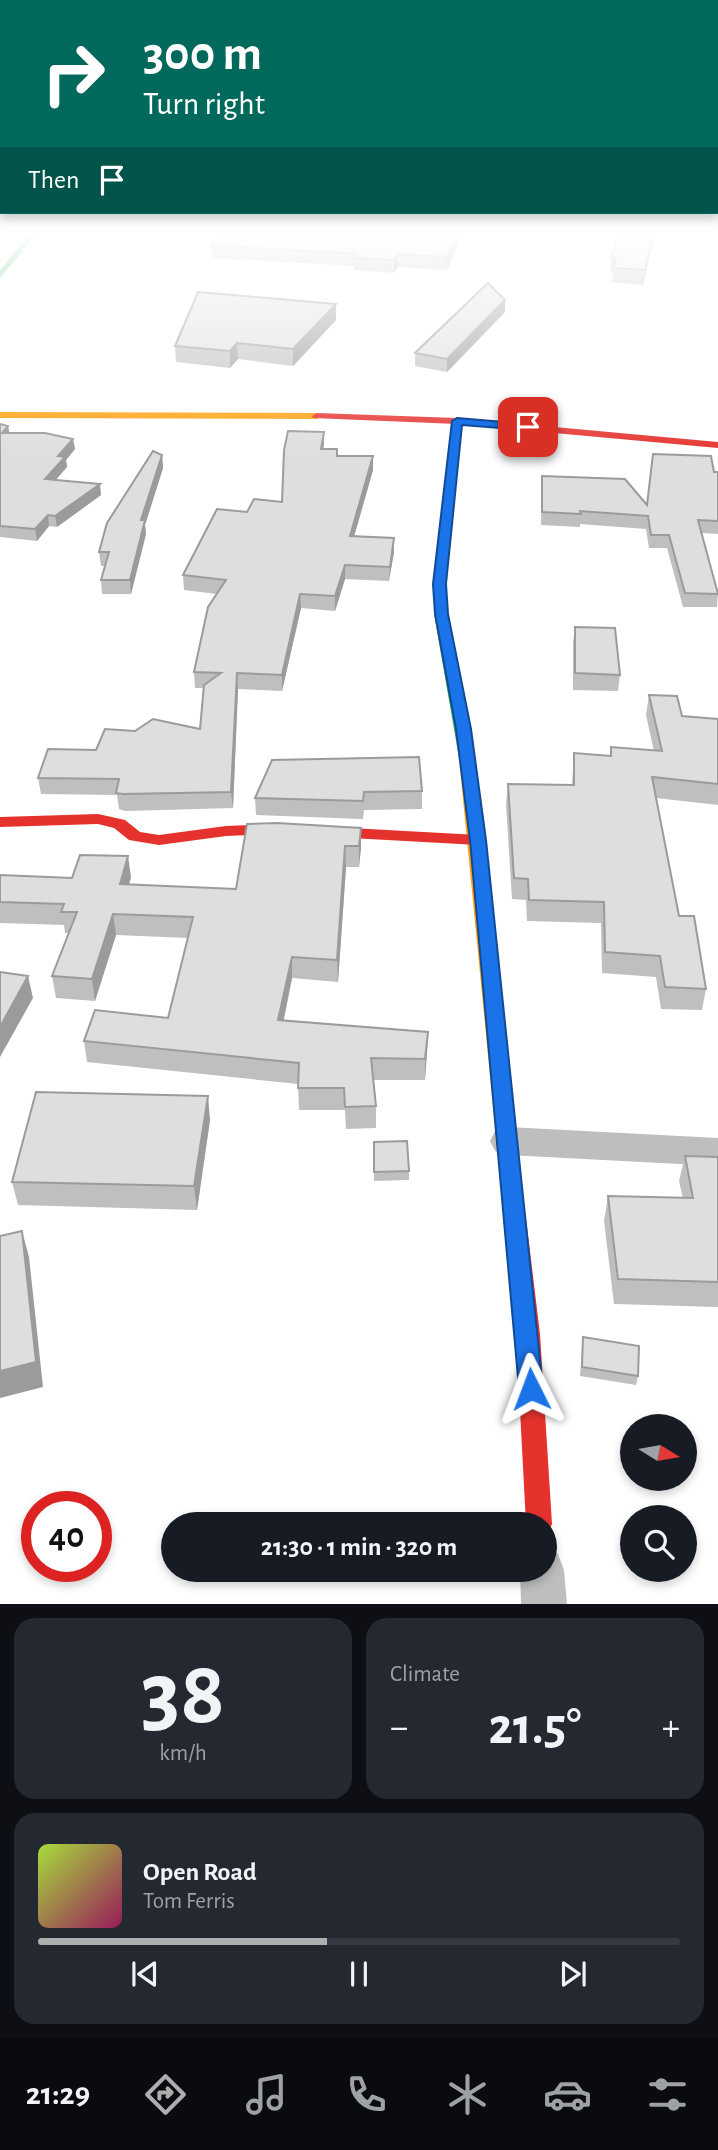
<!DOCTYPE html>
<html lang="en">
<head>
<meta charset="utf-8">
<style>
	:root { --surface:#171b24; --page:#242831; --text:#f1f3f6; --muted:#9ea1a6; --line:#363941; --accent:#adaeaf }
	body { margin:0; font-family:"Alegreya Sans",sans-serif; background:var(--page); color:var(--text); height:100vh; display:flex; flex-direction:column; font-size:26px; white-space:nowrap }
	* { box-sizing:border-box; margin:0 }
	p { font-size:23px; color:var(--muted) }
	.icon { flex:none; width:38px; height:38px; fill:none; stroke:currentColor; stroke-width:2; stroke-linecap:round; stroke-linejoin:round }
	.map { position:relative; height:1604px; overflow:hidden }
	.drawer { display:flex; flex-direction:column; gap:14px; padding:14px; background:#0d0f14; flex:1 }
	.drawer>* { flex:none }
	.guide { position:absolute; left:0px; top:0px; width:719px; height:214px; box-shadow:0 4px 10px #0003; background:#00695c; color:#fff; overflow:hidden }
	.needle { width:46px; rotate:101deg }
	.buttons { position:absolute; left:620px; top:1414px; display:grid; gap:14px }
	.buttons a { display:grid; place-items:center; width:77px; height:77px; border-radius:50%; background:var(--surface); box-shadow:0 4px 10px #0003; font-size:35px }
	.speed { position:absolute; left:21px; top:1491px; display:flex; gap:14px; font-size:35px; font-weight:700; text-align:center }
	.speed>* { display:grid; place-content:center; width:91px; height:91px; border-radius:50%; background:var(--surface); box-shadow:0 4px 10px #0003; line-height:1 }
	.speed .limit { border:10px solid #d22; background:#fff; color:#111 }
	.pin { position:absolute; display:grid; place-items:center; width:60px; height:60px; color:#fff; margin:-30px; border-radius:14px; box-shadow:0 4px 10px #0006 }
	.me { position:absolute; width:77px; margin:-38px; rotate:357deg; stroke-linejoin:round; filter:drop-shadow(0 0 5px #0008) }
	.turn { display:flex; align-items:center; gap:24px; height:147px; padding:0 28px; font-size:32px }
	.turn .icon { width:91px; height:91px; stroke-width:2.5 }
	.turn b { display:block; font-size:49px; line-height:60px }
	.then { display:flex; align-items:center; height:66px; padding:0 28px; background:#0003; gap:14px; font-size:26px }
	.big { font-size:52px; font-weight:700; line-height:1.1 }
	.drawer .widget { flex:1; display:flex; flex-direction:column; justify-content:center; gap:10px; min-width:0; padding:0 24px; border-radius:21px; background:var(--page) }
	.drawer .dial { align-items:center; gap:0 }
	.dial b { font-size:91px; line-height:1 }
	.song { display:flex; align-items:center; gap:21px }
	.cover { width:84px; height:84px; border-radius:10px; background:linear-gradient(135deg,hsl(80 70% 55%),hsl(330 70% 35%)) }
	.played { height:7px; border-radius:4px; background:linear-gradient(90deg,var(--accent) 45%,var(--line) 45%) }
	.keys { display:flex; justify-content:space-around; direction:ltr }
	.heat { display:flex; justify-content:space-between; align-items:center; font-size:38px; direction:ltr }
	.drawer .tiles { flex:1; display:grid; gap:14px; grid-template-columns:1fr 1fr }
	.widget:last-child { grid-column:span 2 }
	.trip { position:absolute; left:161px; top:1512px; width:396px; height:70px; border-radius:35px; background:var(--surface); box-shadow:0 4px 10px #0003; font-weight:700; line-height:70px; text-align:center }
	.tabs { display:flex; height:112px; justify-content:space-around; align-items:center; background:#090b0e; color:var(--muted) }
	.tabs .icon { width:49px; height:49px }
	.tabs .active { color:var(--accent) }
	.tabs b { font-size:32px; color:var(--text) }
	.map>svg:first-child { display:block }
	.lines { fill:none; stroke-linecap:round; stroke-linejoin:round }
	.street { fill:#bebebe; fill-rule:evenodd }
	.fast { fill:#30b455; fill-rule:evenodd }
	.slow { fill:#ff9f0a; fill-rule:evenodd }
	.jam { fill:#e5322d; fill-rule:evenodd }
	.wall { fill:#bfbfbf }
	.shaded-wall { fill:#9b9b9b }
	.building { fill:#dedede; stroke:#9b9b9b; stroke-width:2 }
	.route { fill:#1a73e8; stroke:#114b97; stroke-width:2 }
</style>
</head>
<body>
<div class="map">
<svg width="718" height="1604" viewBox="0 0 718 1604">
	<rect width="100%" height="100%" fill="#fff"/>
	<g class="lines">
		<g class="street">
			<polygon points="507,1127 718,1138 718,1166 507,1155 495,1151 490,1141 495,1131"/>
			<polygon points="544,1549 558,1554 564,1570 567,1604 521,1604 520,1570 544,1570"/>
		</g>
		<g class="fast">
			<polygon points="29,234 37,234 0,278 0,270"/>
			<polygon points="457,418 462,421 446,584 448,614 475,758 467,763 459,758 434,614 434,584 452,421"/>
		</g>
		<g class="slow">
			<polygon points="0,412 317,413 322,416 317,419 0,418"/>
			<polygon points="467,753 475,758 481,804 515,1127 512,1133 505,1135 498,1133 495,1127 459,758"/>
		</g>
		<g class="jam">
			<polygon points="317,413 457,418 718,442 718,448 457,424 313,418 312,416"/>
			<polygon points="98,814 125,820 140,832 159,835 226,826 278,824 478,835 486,840 478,845 278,834 226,836 159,845 129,840 114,828 98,824 0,827 0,817"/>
			<polygon points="505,1119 512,1121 515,1127 540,1334 552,1524 548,1533 544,1535 544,1524 526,1524 516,1334 495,1127 498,1121"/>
		</g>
	</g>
	<g class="wall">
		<polygon points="220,234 463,234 447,270 398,267 394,273 354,270 354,266 212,258 211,245"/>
		<polygon points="618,234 655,234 643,285 612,282 613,273 610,273 611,258"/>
		<polygon points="336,304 336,320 293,366 238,359 230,368 176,362 175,346"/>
		<polygon points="505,312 447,372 415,366 415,353"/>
		<polygon points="0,424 8,426 9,433 73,439 75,449 66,460 67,467 55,480 101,495 57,527 49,526 37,541 0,537"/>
		<polygon points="324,432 323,449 337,456 373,456 373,470 354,536 394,538 394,552 389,581 345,579 335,611 301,608 282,691 238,689 233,808 125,811 119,809 117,795 41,794 38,778 135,731 200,729 203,688 195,688 194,672 217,594 184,590 183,575 247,512 282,502"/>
		<polygon points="162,455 163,468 145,525 146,534 131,594 102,594 101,580 105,566 101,566 99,552"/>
		<polygon points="714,472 718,472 718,534 701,533 718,591 717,607 683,607 667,548 649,548 646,529 580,524 580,527 541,525 542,476 647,505"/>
		<polygon points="575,627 620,675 618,691 573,690 573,643"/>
		<polygon points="649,695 682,716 718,719 718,805 656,798 679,916 706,989 702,1010 661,1009 656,977 602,973 601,923 527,921 526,900 512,899 506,804 508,784 572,785 574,753 610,756 611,747 654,751 646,715"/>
		<polygon points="272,760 422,791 422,809 364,810 363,819 256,815 255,798"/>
		<polygon points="361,828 359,867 346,867 338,982 292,978 284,1020 428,1032 425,1080 373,1080 376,1106 376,1128 346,1129 345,1110 299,1110 298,1084 87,1062 84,1041 168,1018 188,938 116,935 95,1001 56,998 52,976 69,933 65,933 64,925 0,923 0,875 72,878 131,877 129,885 236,889"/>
		<polygon points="210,1120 197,1210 18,1205 12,1182"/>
		<polygon points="374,1142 409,1171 409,1180 374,1181"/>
		<polygon points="685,1156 718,1157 718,1307 614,1304 604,1221 608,1196 683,1198 679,1181"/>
		<polygon points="583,1337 638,1376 636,1385 580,1376 582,1347"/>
	</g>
	<g class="shaded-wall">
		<polygon points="458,234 463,234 447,270 447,257"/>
		<polygon points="653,234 655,234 643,285 645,270"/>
		<polygon points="398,254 398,267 394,273 394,260"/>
		<polygon points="505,300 505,312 447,372 447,359"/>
		<polygon points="336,304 336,320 293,366 293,349"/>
		<polygon points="237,343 238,359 230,368 230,351"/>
		<polygon points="8,426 10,436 2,433"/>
		<polygon points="324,432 324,445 321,462 321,449"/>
		<polygon points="73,439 75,449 66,460 67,467 47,490 45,479 58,456"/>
		<polygon points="162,455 163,468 145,525 146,534 131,594 130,580 141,520"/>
		<polygon points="373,456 373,470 350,551 350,536"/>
		<polygon points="100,484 101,495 57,527 55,516"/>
		<polygon points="48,515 49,526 37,541 35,529"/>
		<polygon points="394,538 394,552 389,581 390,567"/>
		<polygon points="345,565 345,579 335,611 335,596"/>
		<polygon points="300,594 301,608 282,691 282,675"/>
		<polygon points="237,673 238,689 233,808 231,792"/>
		<polygon points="361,828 361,849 359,867 359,846"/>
		<polygon points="345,846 346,867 338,982 337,960"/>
		<polygon points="128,856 131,877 123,905 120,884"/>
		<polygon points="113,914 116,935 95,1001 92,979"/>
		<polygon points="292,957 292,978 279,1041 278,1020"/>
		<polygon points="28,976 33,998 0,1057 0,1027"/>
		<polygon points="428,1032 427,1053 425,1080 425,1059"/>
		<polygon points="208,1096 210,1120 197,1210 194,1186"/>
		<polygon points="22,1231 29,1257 43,1387 0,1398 0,1371"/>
	</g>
	<g class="building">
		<polygon points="220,234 458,234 447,257 398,254 394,260 354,258 357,254 211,245"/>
		<polygon points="618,234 653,234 645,270 613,268 616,258 611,258"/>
		<polygon points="488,283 505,300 447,359 415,353"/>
		<polygon points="198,292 336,304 293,349 237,343 230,351 175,346"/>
		<polygon points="0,424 8,426 2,433 45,433 73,439 58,456 65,457 45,479 100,484 55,516 48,515 35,529 0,526"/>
		<polygon points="288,431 324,432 321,449 337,449 337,456 373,456 350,536 394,538 390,567 345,565 335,596 300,594 282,675 237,673 231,792 123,794 116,793 119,779 38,778 48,749 96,750 105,729 135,731 153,719 200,729 204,685 221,673 194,672 208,607 226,580 183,575 217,509 247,512 254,499 282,502 284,450"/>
		<polygon points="153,451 162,455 141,520 145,520 130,580 101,580 109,552 99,552 107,523"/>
		<polygon points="653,454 711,456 714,472 718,472 718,521 698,520 718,594 685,593 669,535 651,535 648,516 580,511 581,514 542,512 542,476 625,479 647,505"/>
		<polygon points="575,627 615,628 620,675 575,673"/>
		<polygon points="649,695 677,696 682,716 718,719 718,784 652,777 679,916 694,916 706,989 665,987 660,956 605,952 604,902 529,900 528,879 514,878 508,784 574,785 574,753 611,756 611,747 662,751"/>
		<polygon points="419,757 422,791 364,792 363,801 255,798 272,760"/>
		<polygon points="277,823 361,828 359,846 345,846 337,960 292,957 278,1020 428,1032 425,1059 371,1058 376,1106 345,1107 344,1088 298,1088 299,1063 84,1041 95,1010 168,1018 193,917 113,914 92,979 52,976 77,912 61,912 64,904 0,902 0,875 72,878 80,855 128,856 120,884 236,889 247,824"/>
		<polygon points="0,972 28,976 0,1027"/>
		<polygon points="36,1092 208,1096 194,1186 12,1182"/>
		<polygon points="407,1141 409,1171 374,1172 374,1142"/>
		<polygon points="685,1156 718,1157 718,1282 618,1279 608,1196 693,1198"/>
		<polygon points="22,1231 36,1362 0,1371 0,1236"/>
		<polygon points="583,1337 639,1346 638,1376 582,1367"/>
	</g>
	<linearGradient id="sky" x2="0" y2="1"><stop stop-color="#97b8d7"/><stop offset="0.51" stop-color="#fff"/><stop offset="1" stop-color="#fff" stop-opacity="0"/></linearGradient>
	<rect width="718" height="459" fill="url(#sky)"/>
	<polygon class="route" points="457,418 528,424 533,427 528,430 462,425 446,584 448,614 471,729 486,840 543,1389 540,1397 531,1400 523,1397 519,1389 470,840 456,729 435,614 433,584 452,421"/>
</svg>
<div class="buttons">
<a><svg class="needle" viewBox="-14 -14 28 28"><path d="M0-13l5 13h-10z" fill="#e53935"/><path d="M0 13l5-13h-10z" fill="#9ea1a6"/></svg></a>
<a><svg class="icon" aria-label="search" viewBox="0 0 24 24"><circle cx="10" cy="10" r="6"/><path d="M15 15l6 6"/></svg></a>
</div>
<div class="speed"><div class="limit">40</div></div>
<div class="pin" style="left:528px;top:427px;background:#d93025"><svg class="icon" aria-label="arrive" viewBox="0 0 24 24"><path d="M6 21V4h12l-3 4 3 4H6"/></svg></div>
<svg class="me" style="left:531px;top:1389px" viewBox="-20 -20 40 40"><path d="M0-17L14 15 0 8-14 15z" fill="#1a73e8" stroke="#fff" stroke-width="4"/></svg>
<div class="trip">21:30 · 1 min · 320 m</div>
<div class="guide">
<div class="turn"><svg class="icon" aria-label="right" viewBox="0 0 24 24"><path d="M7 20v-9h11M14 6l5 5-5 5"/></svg><div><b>300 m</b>Turn right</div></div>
<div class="then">Then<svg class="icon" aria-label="arrive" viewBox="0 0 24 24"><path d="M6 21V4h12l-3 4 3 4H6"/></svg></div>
</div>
</div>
<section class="drawer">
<div class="tiles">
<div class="widget dial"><b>38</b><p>km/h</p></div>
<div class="widget"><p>Climate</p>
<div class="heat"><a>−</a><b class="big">21.5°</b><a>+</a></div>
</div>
<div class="widget">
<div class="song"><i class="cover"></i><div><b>Open Road</b><p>Tom Ferris</p></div></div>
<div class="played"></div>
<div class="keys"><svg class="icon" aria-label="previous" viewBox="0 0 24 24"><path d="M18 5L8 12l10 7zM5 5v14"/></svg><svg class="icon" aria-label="pause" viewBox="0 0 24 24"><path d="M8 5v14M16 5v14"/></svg><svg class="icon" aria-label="next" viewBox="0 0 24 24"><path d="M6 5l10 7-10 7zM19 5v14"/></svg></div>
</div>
</div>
</section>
<nav class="tabs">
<b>21:29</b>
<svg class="icon active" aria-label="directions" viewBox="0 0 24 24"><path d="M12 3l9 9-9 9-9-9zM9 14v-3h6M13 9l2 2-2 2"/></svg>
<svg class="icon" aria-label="music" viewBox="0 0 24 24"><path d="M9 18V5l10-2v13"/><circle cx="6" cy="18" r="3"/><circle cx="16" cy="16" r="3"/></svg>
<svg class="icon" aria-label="phone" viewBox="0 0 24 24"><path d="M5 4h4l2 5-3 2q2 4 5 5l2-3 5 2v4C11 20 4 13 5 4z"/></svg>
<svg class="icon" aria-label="climate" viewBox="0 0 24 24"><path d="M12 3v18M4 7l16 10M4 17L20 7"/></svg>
<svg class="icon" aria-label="car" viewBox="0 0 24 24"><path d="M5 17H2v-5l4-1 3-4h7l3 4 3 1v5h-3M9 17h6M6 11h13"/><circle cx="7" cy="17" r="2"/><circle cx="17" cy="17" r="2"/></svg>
<svg class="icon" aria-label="filters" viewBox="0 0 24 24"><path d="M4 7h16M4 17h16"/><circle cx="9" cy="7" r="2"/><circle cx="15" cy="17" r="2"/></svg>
</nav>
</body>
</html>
